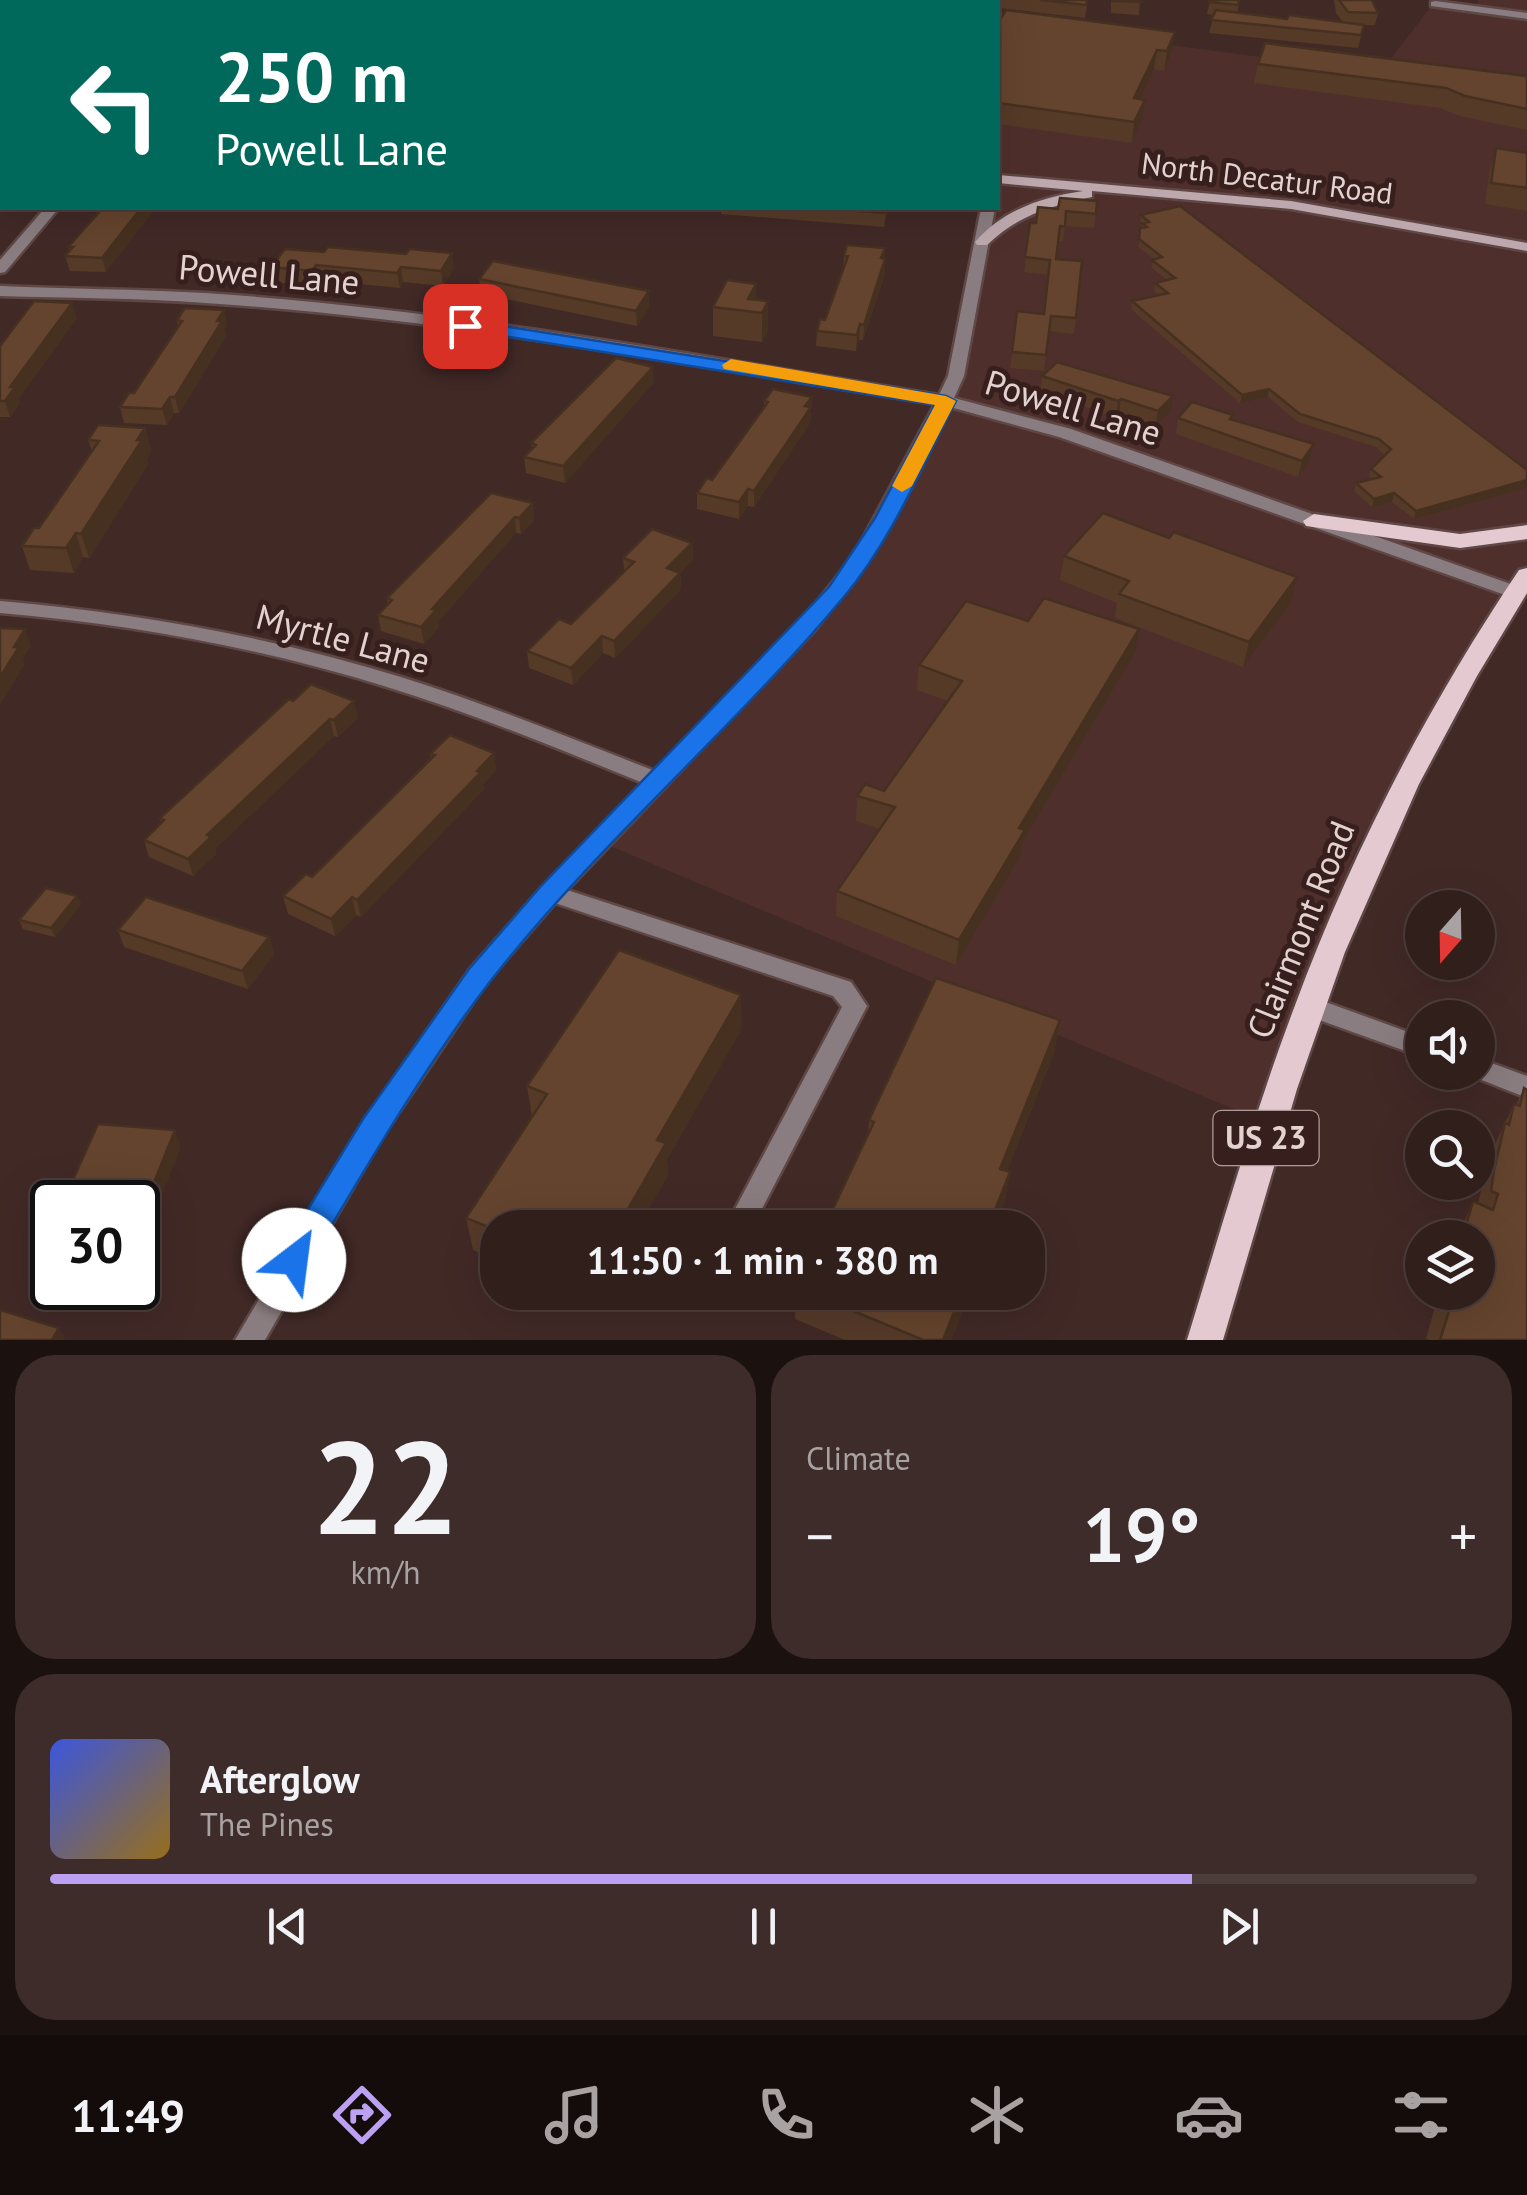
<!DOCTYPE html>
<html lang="en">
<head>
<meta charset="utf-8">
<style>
	:root { --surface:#311f1c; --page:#3d2c29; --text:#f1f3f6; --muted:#a8a2a3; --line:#4c3d3b; --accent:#bca0f2 }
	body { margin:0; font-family:"PT Sans",sans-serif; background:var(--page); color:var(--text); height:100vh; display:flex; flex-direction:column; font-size:38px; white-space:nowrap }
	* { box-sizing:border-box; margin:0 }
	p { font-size:32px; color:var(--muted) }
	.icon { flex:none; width:55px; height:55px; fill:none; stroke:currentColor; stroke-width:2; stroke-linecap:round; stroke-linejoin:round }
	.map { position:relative; height:1340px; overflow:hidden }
	.side { display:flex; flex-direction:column; gap:15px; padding:15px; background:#1b110f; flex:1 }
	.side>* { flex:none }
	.hud { position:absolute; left:0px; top:0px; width:1000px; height:210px; box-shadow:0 10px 40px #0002,0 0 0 2px var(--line); background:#00695c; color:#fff; overflow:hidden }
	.needle { width:65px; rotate:200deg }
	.buttons { position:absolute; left:1405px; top:890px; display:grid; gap:20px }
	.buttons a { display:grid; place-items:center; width:90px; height:90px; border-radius:50%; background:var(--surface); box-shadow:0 10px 40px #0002,0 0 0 2px var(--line); font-size:50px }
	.speed { position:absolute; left:30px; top:1180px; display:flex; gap:20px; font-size:50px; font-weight:700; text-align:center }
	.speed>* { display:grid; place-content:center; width:130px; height:130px; border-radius:50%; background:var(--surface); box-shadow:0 10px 40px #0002,0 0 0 2px var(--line); line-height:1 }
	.speed .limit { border:5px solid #111; border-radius:15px; background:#fff; color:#111 }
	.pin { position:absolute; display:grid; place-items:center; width:85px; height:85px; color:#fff; margin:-42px; border-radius:20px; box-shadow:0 5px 15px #0006 }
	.me { position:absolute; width:110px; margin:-55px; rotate:30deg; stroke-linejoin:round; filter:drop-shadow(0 0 8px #0008) }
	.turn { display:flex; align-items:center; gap:35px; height:210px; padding:0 50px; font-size:45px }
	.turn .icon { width:130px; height:130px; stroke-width:2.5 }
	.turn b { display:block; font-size:70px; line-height:85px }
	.big { font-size:75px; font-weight:800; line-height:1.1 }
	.side .card { flex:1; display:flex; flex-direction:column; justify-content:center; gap:15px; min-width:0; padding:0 35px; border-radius:40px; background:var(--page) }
	.side .dial { align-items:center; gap:0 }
	.dial b { font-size:130px; line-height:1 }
	.song { display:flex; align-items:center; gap:30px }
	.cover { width:120px; height:120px; border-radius:15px; background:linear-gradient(135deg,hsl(230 70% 55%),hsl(40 70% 35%)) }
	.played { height:10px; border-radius:5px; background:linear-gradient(90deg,var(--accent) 80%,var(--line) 80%) }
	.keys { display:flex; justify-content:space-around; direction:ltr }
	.heat { display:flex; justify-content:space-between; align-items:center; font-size:55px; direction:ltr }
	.side .tiles { flex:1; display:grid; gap:15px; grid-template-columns:1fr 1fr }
	.card:last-child { grid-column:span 2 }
	.trip { position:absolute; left:480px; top:1210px; width:565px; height:100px; border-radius:40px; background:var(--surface); box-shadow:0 10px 40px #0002,0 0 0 2px var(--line); font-weight:800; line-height:100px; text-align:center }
	.dock { display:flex; height:160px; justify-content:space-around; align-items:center; background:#140c0b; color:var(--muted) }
	.dock .icon { width:70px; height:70px }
	.dock .selected { color:var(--accent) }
	.dock b { font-size:45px; color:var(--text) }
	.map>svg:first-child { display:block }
	.built { fill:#4f2f2c }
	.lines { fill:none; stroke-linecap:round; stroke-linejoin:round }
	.stream { stroke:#6b4e69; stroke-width:6 }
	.minor-casing { stroke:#5e4745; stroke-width:5 }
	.secondary-casing { stroke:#5e4745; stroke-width:5 }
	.primary-casing { stroke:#5e4745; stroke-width:5 }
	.minor { fill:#8a7d81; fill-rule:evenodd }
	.secondary { fill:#bda8ae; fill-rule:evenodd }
	.primary { fill:#e4c9d1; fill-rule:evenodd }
	.wall { fill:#563a28 }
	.shaded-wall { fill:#463020 }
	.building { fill:#64442e; stroke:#463020; stroke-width:2.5 }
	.route { fill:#1a73e8; stroke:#114b97; stroke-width:2.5 }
	.slow { fill:#f59e0b }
	.labels { text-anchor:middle; stroke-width:10; stroke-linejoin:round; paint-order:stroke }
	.far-street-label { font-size:30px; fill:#e3d2d0; stroke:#371f1d }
	.shield { fill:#371f1d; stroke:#af9c9a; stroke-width:2.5 }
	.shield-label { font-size:32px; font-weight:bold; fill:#e3d2d0 }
	.street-label { font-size:35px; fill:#e3d2d0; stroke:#371f1d }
</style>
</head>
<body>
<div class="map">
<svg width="1527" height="1340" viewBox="0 0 1527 1340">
	<rect width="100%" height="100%" fill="#412926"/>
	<polygon class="built" points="1478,0 1527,0 1527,570 1355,850 1269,1124 603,843 805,621 950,401 989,208 998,208 998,22 1380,73 1432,5 1478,7"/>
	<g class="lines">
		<polyline class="stream" points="220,2 228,0"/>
		<defs>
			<g id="minor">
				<polygon points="1435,1 1527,13 1527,19 1431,6 1431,2"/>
				<polygon points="2,54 2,62 0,63 0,55"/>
				<polygon points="45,208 59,208 5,272 0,273 0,260"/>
				<path d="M981,208H995L964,376L954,398L1071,429L1522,588L1524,592L1515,598L1508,596L1059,437L950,407L871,557L815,630L567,890L851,982L867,1006L752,1228H725L842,1007L833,996L555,903L486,983L383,1136L265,1340H235L365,1120L470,969L542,887L643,783C559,749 475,714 387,687C262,648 131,624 0,613V601C137,613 273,637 404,678C490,705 572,739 655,771L801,622L854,555L935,404C693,365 450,319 205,303C137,298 68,298 0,296V286C68,289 136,289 204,293C451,309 696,356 939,395L948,376Z"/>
				<polygon points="1309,996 1422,1037 1422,1057 1300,1013 1297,1006 1300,999"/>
				<polygon points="1478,1058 1527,1076 1527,1098 1469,1075 1468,1072 1478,1072"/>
				<polygon points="690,1292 718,1292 713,1304 703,1308 693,1304"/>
			</g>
			<g id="secondary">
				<rect x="0" y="99" width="2" height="8"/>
				<path d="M998,175L1291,201L1527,243V251L1291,209L1092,191V197C1051,206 1018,215 987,245H977L975,242C1003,210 1042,197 1083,191L998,183Z"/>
			</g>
			<g id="primary">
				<polygon points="1314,514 1460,534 1527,525 1527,539 1460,548 1306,526 1303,521"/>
				<path d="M1527,568V593L1477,676L1419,784L1345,952L1297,1089L1223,1340H1187C1221,1229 1253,1117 1294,1008C1351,854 1427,707 1519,570Z"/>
			</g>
		</defs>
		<use href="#minor" class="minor-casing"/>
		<use href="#secondary" class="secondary-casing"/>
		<use href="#primary" class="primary-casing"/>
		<use href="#minor" class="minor"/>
		<use href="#secondary" class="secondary"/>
		<use href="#primary" class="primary"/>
	</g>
	<g class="wall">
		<polygon points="67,0 96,0 92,2 68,2"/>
		<polygon points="383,0 431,0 428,2 383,2"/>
		<polygon points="948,0 1088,0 1085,18 998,8 998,2 947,2"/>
		<polygon points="1111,0 1140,0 1139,15 1111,13"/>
		<polygon points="1210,0 1240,0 1237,13 1287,19 1343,22 1336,13 1334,0 1372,0 1378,13 1375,25 1364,25 1358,48 1209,33 1214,15 1207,14"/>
		<polygon points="998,23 1172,51 1164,71 1154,69 1141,99 1142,120 1132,143 998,124"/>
		<polygon points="1258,64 1527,76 1527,130 1460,116 1440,108 1254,83"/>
		<polygon points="1496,148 1527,153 1527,211 1485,204 1490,169"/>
		<polygon points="1097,201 1094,228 1065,226 1063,241 1058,241 1056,259 1076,318 1074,334 1049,331 1044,371 1010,368 1017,311 1044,314 1049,275 1024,272 1030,223 1036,223 1058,209"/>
		<polygon points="103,208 106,272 70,271 65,256 70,251 68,247"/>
		<polygon points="559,208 683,208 681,210"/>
		<polygon points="721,208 888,208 884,227 721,214"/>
		<polygon points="1141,215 1527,470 1527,488 1414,519 1392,502 1372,507 1354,491 1356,483 1372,479 1369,477 1371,469 1385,455 1376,447 1298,422 1268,397 1240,403 1131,309 1132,301 1160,295 1154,291 1155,283 1167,280 1151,267 1154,259 1138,247 1142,225 1140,223"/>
		<polygon points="285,249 454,268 443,286 403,282 400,288 319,280 315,286 274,282 271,267"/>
		<polygon points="844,255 885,259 885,274 863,340 859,340 856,351 816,346 817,331 825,320 843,268"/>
		<polygon points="479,279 649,291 649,307 637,326 481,294"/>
		<polygon points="756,300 768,301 768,330 762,342 713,336 713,307"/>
		<polygon points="77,318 18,399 20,403 10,417 0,417 0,346"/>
		<polygon points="177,320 227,326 224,330 226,336 179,413 174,413 167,425 124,423 120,407 134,393 178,326"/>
		<polygon points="1042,376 1170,412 1155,427 1119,414 1116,417 1040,392"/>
		<polygon points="654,382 565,483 526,473 524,457 532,449 531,443"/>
		<polygon points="812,397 810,423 754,507 748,506 739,519 697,509 697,493 712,480 764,407 764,401"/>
		<polygon points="1233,415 1232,419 1314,444 1310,460 1298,477 1176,434 1178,418"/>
		<polygon points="145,428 151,451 147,459 148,464 89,558 83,557 74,573 30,570 22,546 39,528 92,451 88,440"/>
		<polygon points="533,503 534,520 521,534 516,533 438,622 439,627 424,644 381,631 378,615 388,604 387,598"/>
		<polygon points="1169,538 1297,577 1291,602 1243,667 1115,618 1117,603 1060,580 1064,556"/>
		<polygon points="692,543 693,559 680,573 681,589 615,658 603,653 573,685 529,668 527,651 571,624 624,571 623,558"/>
		<polygon points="1028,621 1135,653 1023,841 1021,855 956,965 836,916 837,891 880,829 856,821 857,796 884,791 948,701 917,690 919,665"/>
		<polygon points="289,699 358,718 338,737 334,736 215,849 216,854 193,876 149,857 144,840 161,823 160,818"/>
		<polygon points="494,753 496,770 483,784 484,789 361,917 356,915 335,936 288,914 283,896 312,877 431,758 430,754"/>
		<polygon points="77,896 81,904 55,937 23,929 19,920"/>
		<polygon points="118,930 269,937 274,954 248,989 124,947"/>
		<polygon points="1060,1020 1054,1053 1007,1171 1010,1172 1004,1204 868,1137 869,1120"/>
		<polygon points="742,1028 667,1159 668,1176 498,1228 498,1261 473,1250 466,1218 532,1117 527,1086"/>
		<polygon points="1524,1088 1527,1340 1429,1340 1426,1339 1439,1292 1478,1292 1478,1238 1457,1238 1473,1201 1478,1203 1490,1155 1514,1104 1516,1105"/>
		<polygon points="571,1292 601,1292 595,1303"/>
		<polygon points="796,1292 970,1292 951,1340 845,1340 795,1319"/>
	</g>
	<g class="shaded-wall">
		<polygon points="1175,32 1172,51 1164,71 1167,51"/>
		<polygon points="1157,50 1154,69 1132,118 1134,98"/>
		<polygon points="1145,100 1142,120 1132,143 1134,122"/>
		<polygon points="2,170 2,188 0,190 0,172"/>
		<polygon points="141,208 156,208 106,272 102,258"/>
		<polygon points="886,208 888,208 888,211 884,227"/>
		<polygon points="885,248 885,274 863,340 864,325"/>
		<polygon points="452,253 454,268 443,286 441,271"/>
		<polygon points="316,265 319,280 315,286 312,271"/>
		<polygon points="401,267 403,282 400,288 397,273"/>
		<polygon points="756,284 756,312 748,299"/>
		<polygon points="649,291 649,307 637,326 636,311"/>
		<polygon points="768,301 768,330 762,342 762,313"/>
		<polygon points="72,303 77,318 18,399 20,403 10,417 5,401 10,387"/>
		<polygon points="224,310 227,326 224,330 226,336 179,413 175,397"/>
		<polygon points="860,324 859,340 856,351 857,335"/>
		<polygon points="653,367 654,382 565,483 563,466"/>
		<polygon points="1269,389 1268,397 1240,403 1242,395"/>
		<polygon points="1173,396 1170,412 1155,427 1158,411"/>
		<polygon points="170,397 174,413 167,425 162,409"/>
		<polygon points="812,397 810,423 754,507 754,491"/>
		<polygon points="1121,399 1119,414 1116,417 1118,401"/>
		<polygon points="145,428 151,451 147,459 148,464 89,558 81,534"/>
		<polygon points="1314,444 1310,460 1298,477 1302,461"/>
		<polygon points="1527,480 1527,488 1414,519 1416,511"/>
		<polygon points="748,489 748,506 739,519 739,502"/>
		<polygon points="1394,493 1392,502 1372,507 1374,499"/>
		<polygon points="533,503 534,520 521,534 519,518"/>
		<polygon points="515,517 516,533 438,622 439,627 424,644 421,627 432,609"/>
		<polygon points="76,533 83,557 74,573 66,548"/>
		<polygon points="692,543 693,559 668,585 667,568"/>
		<polygon points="680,573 681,589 615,658 614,641"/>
		<polygon points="1297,577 1291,602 1243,667 1249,642"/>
		<polygon points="25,629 31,646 23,659 25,664 0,705 0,677 14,647"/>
		<polygon points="1139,629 1135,653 1023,841 1021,855 956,965 959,940 1019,828"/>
		<polygon points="602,636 603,653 573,685 571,668"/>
		<polygon points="354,701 358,718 338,737 334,720"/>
		<polygon points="330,719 334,736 215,849 216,854 193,876 188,859 207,835"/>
		<polygon points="494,753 496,770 483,784 484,789 361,917 357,900"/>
		<polygon points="77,896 81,904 55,937 51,928"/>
		<polygon points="352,897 356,915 335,936 331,919"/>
		<polygon points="269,937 274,954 248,989 242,971"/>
		<polygon points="741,995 742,1028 667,1159 668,1176 638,1228 617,1228 657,1140"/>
		<polygon points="1060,1020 1054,1053 995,1201 1000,1169"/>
		<polygon points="175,1130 181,1147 140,1251 138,1246 138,1223"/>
		<polygon points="1010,1172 1004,1204 995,1228 988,1228"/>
		<polygon points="594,1292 601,1292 595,1303"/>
		<polygon points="962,1292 970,1292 951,1340 943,1340"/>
		<polygon points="59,1328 65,1340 52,1340"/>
	</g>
	<g class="building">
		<polygon points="0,0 46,0 42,2 2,3 0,2"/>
		<polygon points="1040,0 1088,0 1086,5"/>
		<polygon points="1140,0 1141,2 1112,1 1112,0"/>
		<polygon points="1210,0 1239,0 1238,5 1209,2"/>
		<polygon points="1339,0 1372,0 1378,13 1348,12"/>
		<polygon points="1006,10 1175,32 1167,51 1157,50 1134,98 1145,100 1134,122 998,103 998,23"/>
		<polygon points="1216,10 1287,19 1289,15 1364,25 1361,35 1211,20"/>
		<polygon points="1265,43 1527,76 1527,109 1465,96 1446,88 1258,64"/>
		<polygon points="2,128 2,170 0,172 0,131"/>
		<polygon points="1496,148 1527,153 1527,188 1491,183"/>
		<polygon points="1060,198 1097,201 1096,214 1066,211 1065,227 1060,226 1056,259 1082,261 1076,318 1051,316 1046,355 1012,352 1017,311 1044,314 1050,260 1025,257 1030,223 1036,223 1038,207 1058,209"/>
		<polygon points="1180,206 1527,470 1527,480 1416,511 1394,493 1374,499 1356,483 1381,477 1371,469 1391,449 1379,439 1300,414 1269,389 1242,395 1132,301 1168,293 1155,283 1175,278 1152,260 1162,257 1139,239 1140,228 1147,227 1142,223 1149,222 1141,215"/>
		<polygon points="103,208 141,208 102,258 65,256 73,247 68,247"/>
		<polygon points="820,208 886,208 884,213"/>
		<polygon points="847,245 885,248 881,258 885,259 864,325 860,324 857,335 817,331 820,319 825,320 848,256 844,255"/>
		<polygon points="328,247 406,254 410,249 452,253 441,271 401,267 397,273 316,265 312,271 271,267 285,249 324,252"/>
		<polygon points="493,261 649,291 636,311 479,279"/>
		<polygon points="727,280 756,284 748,299 768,301 762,313 713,307"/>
		<polygon points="34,301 72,303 10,387 15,387 5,401 0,401 0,346"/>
		<polygon points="185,308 224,310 217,321 222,321 175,397 170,397 162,409 120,407 129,393 134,393 182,321 177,320"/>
		<polygon points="616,358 653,367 563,466 524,457 536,445 531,443"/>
		<polygon points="1057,362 1173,396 1158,411 1121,399 1118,401 1042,376"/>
		<polygon points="773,389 812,397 805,406 811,407 754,491 748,489 739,502 697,493 707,478 712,480 768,402 764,401"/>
		<polygon points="1192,402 1233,415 1230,419 1314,444 1302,461 1178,418"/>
		<polygon points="98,425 145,428 137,440 142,440 81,534 76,533 66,548 22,546 34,528 39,528 99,441 88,440"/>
		<polygon points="491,493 533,503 519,518 515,517 432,609 436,610 421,627 378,615 392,600 387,598"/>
		<polygon points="1103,513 1169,538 1174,532 1297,577 1249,642 1119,594 1129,581 1064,556"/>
		<polygon points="652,529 692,543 667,568 680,573 614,641 602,636 571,668 527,651 559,619 571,624 634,562 623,558"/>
		<polygon points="1044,598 1139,629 1019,828 1025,830 959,940 837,891 895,807 857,796 865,784 884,791 962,681 919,665 966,601 1028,621"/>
		<polygon points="0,628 25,629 14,647 19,647 0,677"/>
		<polygon points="311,684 354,701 334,720 330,719 207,835 211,837 188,859 144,840 164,820 160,818 289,699 293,701"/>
		<polygon points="450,735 494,753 477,771 481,772 357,900 352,897 331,919 283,896 306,874 312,877 435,755 430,754"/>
		<polygon points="46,888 77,896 51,928 19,920"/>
		<polygon points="146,897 269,937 242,971 118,930"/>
		<polygon points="619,950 741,995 657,1140 666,1143 617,1228 498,1228 498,1231 466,1218 547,1094 527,1086"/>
		<polygon points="936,978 1060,1020 1000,1169 1010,1172 988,1228 824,1228 874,1122 869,1120"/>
		<polygon points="1524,1088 1527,1090 1527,1340 1440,1340 1449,1311 1441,1308 1445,1292 1478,1292 1478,1238 1463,1237 1473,1201 1493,1210 1498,1194 1491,1191 1494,1170 1505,1123 1509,1125 1514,1104 1520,1106"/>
		<polygon points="98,1124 175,1130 138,1223 138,1202 63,1202"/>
		<polygon points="808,1292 962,1292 943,1340 923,1340"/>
		<polygon points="0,1310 59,1328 52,1340 0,1340"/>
	</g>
	<path class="route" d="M465,320L946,396L956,401C922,467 891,541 843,598C731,732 596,845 489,983C420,1073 363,1173 305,1270L294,1274L283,1270L278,1260L283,1250L363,1119L469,969L541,886L829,587L875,518L935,405L459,329V322Z"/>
	<polygon class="slow" points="731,359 946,396 956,401 912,486 902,492 892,486 935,405 724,369 722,365"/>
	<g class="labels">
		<g class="far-street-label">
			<text transform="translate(1267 179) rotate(7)" y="10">North Decatur Road</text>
		</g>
		<rect class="shield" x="1213.5" y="1111" width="105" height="54" rx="8"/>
		<g class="shield-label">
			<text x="1266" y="1149">US 23</text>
		</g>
		<g class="street-label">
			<text transform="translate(269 275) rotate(5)" y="12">Powell Lane</text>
			<text transform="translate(1073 408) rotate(17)" y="12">Powell Lane</text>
			<text transform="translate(343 639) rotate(15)" y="12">Myrtle Lane</text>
			<text transform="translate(1301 930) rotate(-68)" y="12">Clairmont Road</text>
		</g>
	</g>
</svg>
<div class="buttons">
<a><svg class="needle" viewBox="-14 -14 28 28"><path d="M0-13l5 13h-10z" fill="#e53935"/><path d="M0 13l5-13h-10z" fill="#a8a2a3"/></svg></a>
<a><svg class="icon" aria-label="sound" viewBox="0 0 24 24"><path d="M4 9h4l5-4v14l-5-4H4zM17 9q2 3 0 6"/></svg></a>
<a><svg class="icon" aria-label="search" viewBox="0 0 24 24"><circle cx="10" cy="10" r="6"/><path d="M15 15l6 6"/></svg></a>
<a><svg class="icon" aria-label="layers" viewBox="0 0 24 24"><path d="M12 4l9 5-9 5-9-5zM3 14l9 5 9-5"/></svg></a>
</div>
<div class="speed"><div class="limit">30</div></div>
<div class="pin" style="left:465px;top:326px;background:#d93025"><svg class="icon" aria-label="arrive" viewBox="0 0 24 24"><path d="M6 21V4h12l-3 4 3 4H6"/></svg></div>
<svg class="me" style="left:294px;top:1260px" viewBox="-20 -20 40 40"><circle r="19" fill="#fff"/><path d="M0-13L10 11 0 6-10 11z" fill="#1a73e8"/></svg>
<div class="trip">11:50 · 1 min · 380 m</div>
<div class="hud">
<div class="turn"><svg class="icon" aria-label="left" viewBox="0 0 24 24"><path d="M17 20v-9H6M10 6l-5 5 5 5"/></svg><div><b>250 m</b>Powell Lane</div></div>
</div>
</div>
<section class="side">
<div class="tiles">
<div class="card dial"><b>22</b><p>km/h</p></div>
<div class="card"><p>Climate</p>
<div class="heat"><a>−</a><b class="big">19°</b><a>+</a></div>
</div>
<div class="card">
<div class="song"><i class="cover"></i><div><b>Afterglow</b><p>The Pines</p></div></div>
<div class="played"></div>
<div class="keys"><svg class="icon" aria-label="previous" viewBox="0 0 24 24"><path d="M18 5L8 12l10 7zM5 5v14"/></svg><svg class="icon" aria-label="pause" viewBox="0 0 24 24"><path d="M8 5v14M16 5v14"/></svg><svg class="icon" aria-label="next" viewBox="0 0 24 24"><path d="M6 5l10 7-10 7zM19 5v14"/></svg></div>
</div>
</div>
</section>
<nav class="dock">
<b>11:49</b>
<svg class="icon selected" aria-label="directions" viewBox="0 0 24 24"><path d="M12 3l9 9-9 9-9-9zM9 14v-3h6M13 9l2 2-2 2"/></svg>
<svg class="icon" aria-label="music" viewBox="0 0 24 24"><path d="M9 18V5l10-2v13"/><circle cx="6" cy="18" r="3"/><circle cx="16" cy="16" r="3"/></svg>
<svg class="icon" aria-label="phone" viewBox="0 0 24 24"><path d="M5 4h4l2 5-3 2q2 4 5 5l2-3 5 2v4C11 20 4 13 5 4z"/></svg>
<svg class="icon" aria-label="climate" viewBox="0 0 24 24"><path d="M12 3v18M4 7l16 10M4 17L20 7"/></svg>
<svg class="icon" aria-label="car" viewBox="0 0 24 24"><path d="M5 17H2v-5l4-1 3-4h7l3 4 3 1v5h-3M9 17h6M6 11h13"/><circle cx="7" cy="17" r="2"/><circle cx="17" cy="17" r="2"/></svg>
<svg class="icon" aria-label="filters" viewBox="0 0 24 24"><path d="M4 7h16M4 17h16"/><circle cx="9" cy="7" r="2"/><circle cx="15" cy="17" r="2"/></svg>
</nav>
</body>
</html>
